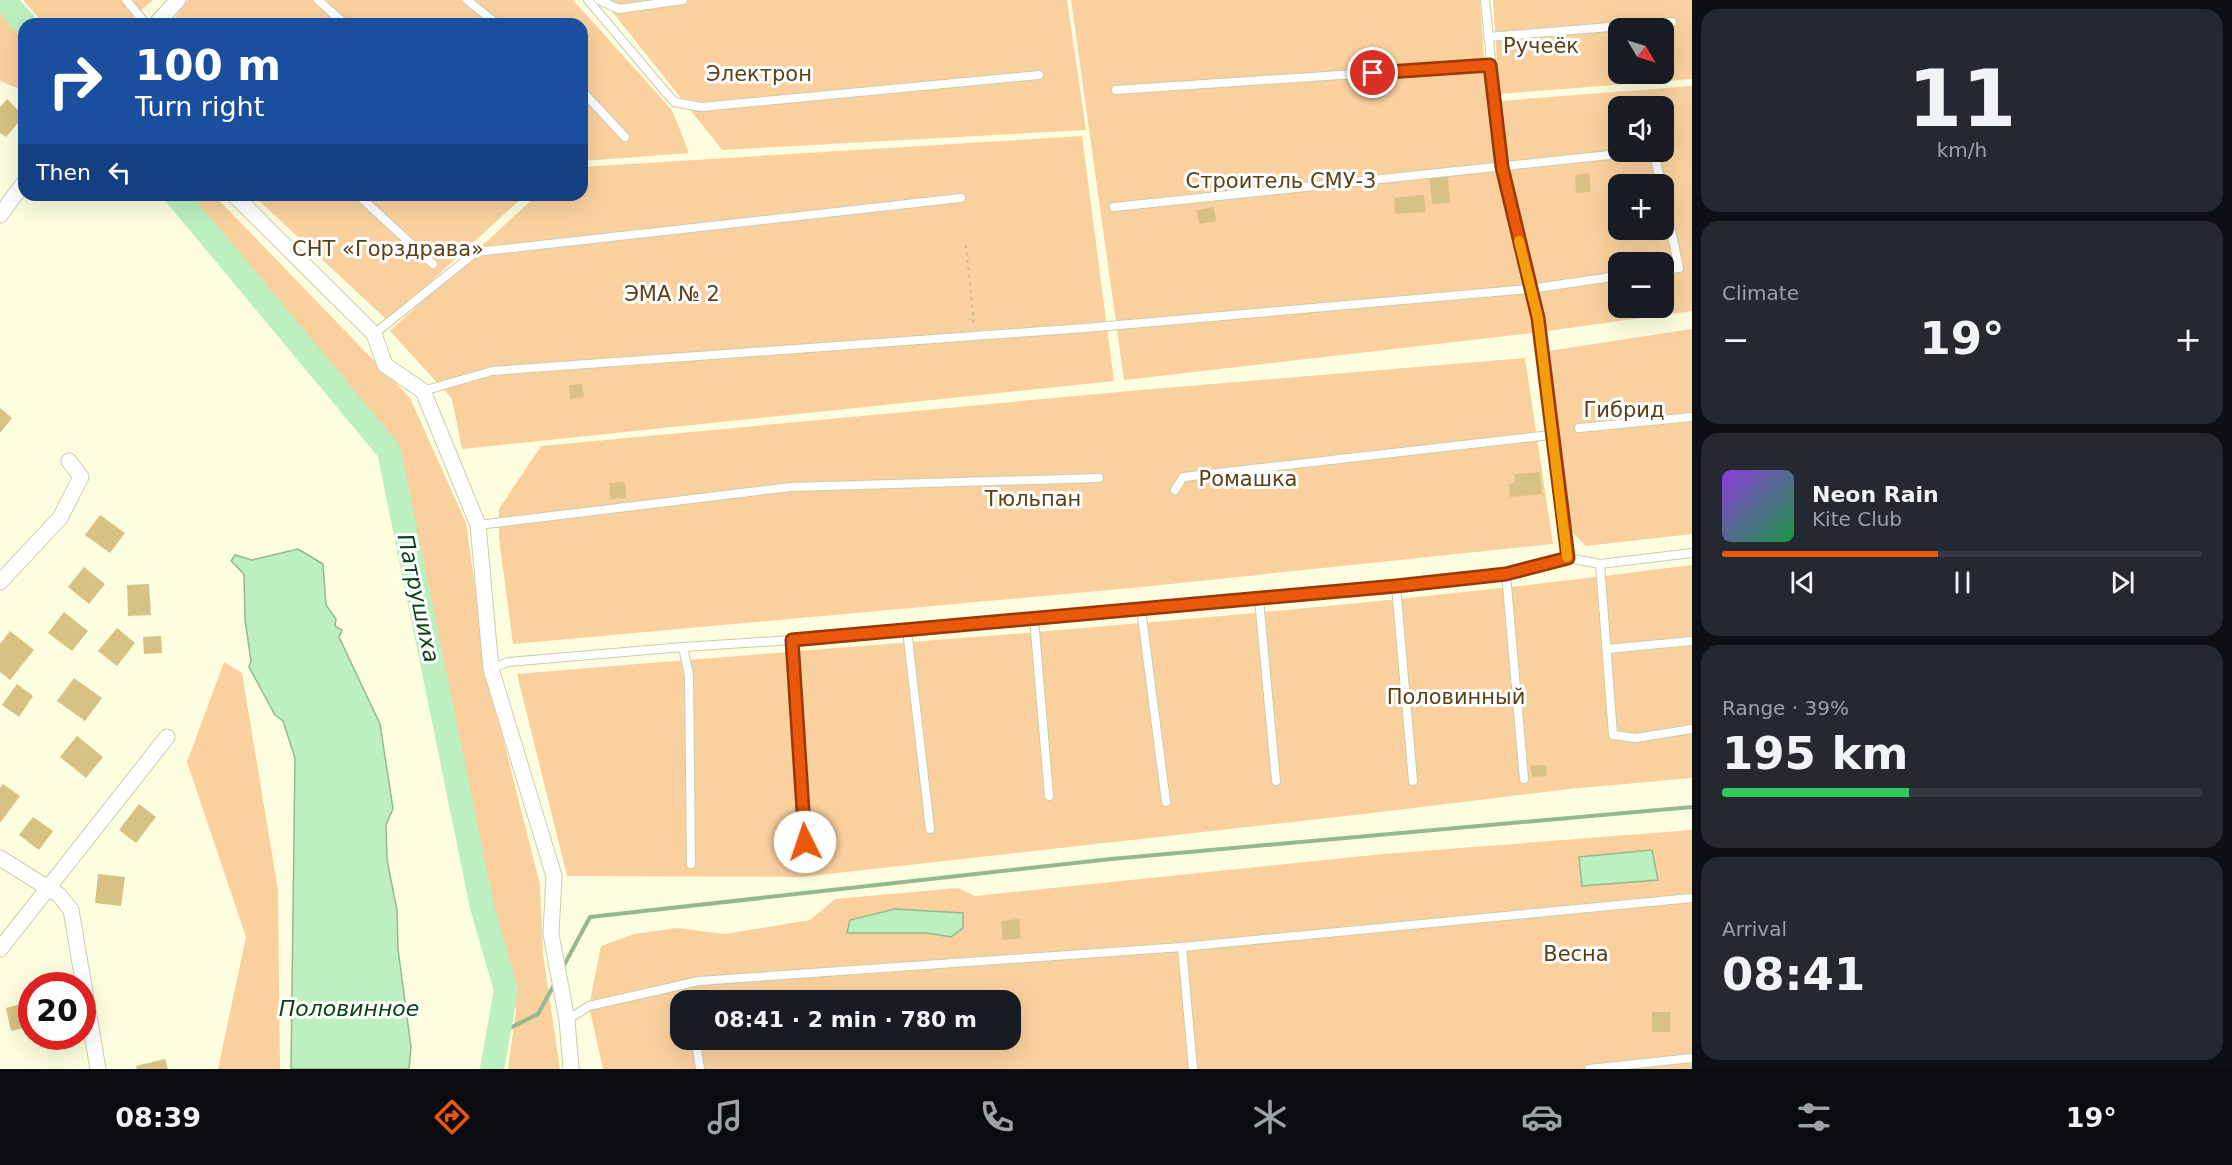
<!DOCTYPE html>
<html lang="en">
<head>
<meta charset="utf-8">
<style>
	:root { --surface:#171b24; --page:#242831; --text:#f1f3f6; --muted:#9ea1a6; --line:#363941; --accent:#ea580c }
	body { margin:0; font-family:"DejaVu Sans",sans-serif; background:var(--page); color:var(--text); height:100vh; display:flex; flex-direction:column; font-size:22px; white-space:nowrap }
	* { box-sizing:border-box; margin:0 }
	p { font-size:20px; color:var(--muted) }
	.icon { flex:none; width:33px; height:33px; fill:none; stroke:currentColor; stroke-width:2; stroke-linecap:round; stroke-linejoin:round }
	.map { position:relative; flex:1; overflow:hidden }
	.details { display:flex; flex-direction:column; gap:9px; padding:9px; background:#0d0f14; width:540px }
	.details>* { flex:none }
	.top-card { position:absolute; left:18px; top:18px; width:570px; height:183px; border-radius:18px; box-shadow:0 6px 24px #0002; background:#1a4fa0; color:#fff; overflow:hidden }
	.needle { width:39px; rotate:128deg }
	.buttons { position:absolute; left:1608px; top:18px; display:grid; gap:12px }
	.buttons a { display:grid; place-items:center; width:66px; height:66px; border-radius:12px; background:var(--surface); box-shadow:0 6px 24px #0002; font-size:30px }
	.speed { position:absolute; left:18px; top:972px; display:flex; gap:12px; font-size:30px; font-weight:700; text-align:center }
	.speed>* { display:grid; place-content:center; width:78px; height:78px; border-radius:50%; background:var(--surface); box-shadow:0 6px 24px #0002; line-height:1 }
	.speed .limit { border:9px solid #d22; background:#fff; color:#111 }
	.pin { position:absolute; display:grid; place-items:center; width:51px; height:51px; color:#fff; margin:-26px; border:3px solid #fff; border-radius:50%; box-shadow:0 2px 6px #0007 }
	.me { position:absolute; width:66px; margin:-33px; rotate:356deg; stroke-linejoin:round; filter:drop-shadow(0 0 4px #0008) }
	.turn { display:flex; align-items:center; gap:21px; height:126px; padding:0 18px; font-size:27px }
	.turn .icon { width:78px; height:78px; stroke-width:2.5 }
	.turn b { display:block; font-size:42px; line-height:51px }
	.then { display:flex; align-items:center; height:57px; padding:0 18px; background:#0003; gap:12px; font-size:22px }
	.big { font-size:45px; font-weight:800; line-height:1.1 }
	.details .card { flex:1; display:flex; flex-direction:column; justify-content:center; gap:9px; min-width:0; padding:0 21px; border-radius:18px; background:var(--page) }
	.details .dial { align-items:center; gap:0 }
	.dial b { font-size:78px; line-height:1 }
	.song { display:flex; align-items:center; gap:18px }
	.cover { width:72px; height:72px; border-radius:9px; background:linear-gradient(135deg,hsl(270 70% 55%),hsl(140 70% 35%)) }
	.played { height:6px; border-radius:3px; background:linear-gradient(90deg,var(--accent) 45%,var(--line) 45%) }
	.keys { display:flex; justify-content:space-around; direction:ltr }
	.heat { display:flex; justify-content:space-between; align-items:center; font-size:33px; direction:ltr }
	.charge { height:9px; border-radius:4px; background:linear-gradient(90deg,#34c759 39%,var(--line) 0) }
	.trip { position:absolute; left:670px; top:990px; width:351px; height:60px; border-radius:18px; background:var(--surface); box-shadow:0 6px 24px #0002; font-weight:800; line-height:60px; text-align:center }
	.dock { display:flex; height:96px; justify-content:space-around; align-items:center; background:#090b0e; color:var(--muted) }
	.dock .icon { width:42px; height:42px }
	.dock .active { color:var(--accent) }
	.dock b { font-size:27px; color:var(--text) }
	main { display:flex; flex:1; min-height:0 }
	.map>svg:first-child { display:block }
	.green { fill:#fad19e; fill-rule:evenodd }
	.water { fill:#bcf0bf; stroke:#94b892; stroke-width:1.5 }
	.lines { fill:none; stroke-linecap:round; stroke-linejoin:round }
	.stream { stroke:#94b892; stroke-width:4 }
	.river { stroke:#bcf0bf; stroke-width:24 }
	.building { fill:#d7c283 }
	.lane-casing { stroke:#cbccaf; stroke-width:10 }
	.street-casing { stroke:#cbccaf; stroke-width:17 }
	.path { stroke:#bbbda4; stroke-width:2; stroke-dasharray:3 4.5; stroke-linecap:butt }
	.lane { stroke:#fff; stroke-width:8 }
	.street { stroke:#fff; stroke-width:15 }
	.route-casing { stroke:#983908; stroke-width:15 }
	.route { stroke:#ea580c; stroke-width:10 }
	.slow { stroke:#f59e0b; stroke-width:10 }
	.labels { text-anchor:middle; stroke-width:6; stroke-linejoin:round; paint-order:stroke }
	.park-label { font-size:21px; fill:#5c4016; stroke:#fff }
	.water-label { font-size:22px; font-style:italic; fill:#0a4215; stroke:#fff }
</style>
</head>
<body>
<main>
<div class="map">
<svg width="1692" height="1069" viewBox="0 0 1692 1069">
	<rect width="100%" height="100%" fill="#fcfedf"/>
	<g class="green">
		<polygon points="23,0 153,0 125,24 44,24"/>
		<polygon points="188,0 573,0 672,110 689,153 582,161 582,24 170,24"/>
		<polygon points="603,0 1067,0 1086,130 722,150"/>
		<path d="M1071,0H1480L1487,102L1692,86V311L1533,333L1124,380ZM1618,106H1664V152H1618ZM1618,184H1664V230H1618ZM1618,262H1664V308H1618Z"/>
		<path d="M1493,0H1692V79L1499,94ZM1618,28H1664V74H1618Z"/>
		<polygon points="0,11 24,37 24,91 0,81"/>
		<polygon points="1082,136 1114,381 462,449 452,399 390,331 537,195 582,195 582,167"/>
		<polygon points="183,195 214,195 410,398 466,523 487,674 540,885 543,954 560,1069 508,1069 516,1010 449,711 397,449"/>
		<polygon points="253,195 525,195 388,321"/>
		<polygon points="1692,329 1692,534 1586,546 1569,529 1548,351"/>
		<polygon points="1525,358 1553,544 1142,587 513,644 499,539 499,509 541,446 1129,391"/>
		<path d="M1692,565V778L1569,789L1364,814L801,877L567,876L517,674C909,641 1302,616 1692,565Z"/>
		<polygon points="224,662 242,673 278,890 280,1069 218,1069 246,937 187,762"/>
		<path d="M1692,830V1069H603L589,1006L601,946L634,934L677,928L725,934L810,920L835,899L958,888L975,896L1383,854ZM681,1000H1011V1040H681Z"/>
	</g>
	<g class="water">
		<polygon points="298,549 323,564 326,605 336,619 335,626 342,630 339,637 380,724 393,809 386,825 387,860 397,910 398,949 411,1047 409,1069 291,1069 295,758 283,721 275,715 249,667 251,661 245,619 244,574 231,561 235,555 252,560"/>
		<polygon points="1652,850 1658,880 1582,886 1579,857"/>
		<polygon points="895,909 963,913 963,928 951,937 927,933 847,933 850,920"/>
	</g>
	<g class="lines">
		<g class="stream">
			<polyline points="562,969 590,917 1111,859 1692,807"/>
			<polyline points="498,1034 538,1014 555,983"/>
		</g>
		<g class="river">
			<polyline points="4,0 25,24"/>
			<polyline points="176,195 389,451 482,907 506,990 492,1069"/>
		</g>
	</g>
	<g class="building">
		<polygon points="7,99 24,116 6,137 0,133 0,107"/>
		<polygon points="1589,173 1591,192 1576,193 1575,175"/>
		<polygon points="1448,176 1450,203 1432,204 1430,177"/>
		<polygon points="1424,195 1426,212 1395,214 1394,198"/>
		<polygon points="1214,207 1216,221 1199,224 1197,210"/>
		<polygon points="582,384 584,397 570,399 569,385"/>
		<polygon points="0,408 12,418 0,433"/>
		<polygon points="1540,472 1542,494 1510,497 1509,484 1515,483 1514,474"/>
		<polygon points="625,482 626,498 610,499 609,483"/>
		<polygon points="100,515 125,533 110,553 85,535"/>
		<polygon points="84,567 105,584 89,604 68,587"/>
		<polygon points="149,584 151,615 128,616 127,585"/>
		<polygon points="64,612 88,631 72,651 48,633"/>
		<polygon points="117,628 135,643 117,666 98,651"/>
		<polygon points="10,631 34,650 10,680 0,672 0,644"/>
		<polygon points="161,636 162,653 144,654 143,637"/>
		<polygon points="74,678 102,698 85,721 57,701"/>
		<polygon points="17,684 33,696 19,717 2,705"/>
		<polygon points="77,736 103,757 86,778 60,757"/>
		<polygon points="1540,765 1546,766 1547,776 1532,777 1530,766"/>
		<polygon points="3,784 20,796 0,823 0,788"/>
		<polygon points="139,804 156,817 136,843 119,830"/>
		<polygon points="33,817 53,831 39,850 19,835"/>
		<polygon points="98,874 125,877 121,906 95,903"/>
		<polygon points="1019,919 1021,938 1003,940 1001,921"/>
		<polygon points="29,1002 32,1026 11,1031 6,1008"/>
		<rect x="1652" y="1012" width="18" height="20"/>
		<polygon points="165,1059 168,1069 137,1069 136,1066"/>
	</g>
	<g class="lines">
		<defs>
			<g id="lane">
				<polyline points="126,0 146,24"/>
				<polyline points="318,0 345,24"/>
				<polyline points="467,0 497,24"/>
				<polyline points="588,0 674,102 701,107 1039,75"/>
				<polyline points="599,0 619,9 683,0"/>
				<polyline points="1485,0 1502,167 1538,318 1568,558"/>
				<polyline points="1488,37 1672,22"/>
				<polyline points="1116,90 1490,65"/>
				<polyline points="582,91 625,137"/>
				<polyline points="1654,152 1661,184"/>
				<polyline points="358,195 433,264"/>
				<polyline points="1664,198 1679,268 1664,270"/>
				<polyline points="1114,207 1639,152"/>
				<polyline points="374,334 476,252 961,198"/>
				<polyline points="423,391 492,371 1085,328 1530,289 1618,276"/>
				<polyline points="1579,428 1692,417"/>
				<polyline points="1175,490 1183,477 1550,435"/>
				<polyline points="478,525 791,487 1099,478"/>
				<polyline points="1600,564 1613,735 1636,738 1692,729"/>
				<polyline points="1506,574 1524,779"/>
				<polyline points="1396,586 1413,781"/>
				<polyline points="1259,599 1276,781"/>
				<polyline points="1141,609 1166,802"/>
				<polyline points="1034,619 1049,796"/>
				<polyline points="907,630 930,829"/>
				<polyline points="792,640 805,841"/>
				<polyline points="683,647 689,675 691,864"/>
				<polyline points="1607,649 1692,641"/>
				<polyline points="491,669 508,662 683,647 792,640 1396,586 1506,574 1568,558 1600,564 1692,553"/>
				<polyline points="1182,947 1193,1069"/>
				<polyline points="567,1020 589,1006 699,981 1182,947 1692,898"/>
				<polyline points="697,1050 700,1069"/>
				<polyline points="1589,1069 1692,1058"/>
			</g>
			<g id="street">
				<polyline points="156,24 178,0"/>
				<polyline points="234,195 374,334 385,365 423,391 478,525 491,669 554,876 551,934 567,1020 571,1069"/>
				<polyline points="0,215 24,183"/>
				<polyline points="0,582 60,518 81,477 69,461"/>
				<polyline points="0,858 59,895 71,910 98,1069"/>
				<polyline points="0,949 167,737"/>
			</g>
		</defs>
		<use href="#lane" class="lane-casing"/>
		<use href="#street" class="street-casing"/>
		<polyline class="path" points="966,245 974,326"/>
		<use href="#lane" class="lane"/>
		<use href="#street" class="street"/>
	</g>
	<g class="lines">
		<defs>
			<polyline id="route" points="805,842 792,640 1396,586 1506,574 1568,558 1538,318 1502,167 1490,65 1373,73"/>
		</defs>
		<use href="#route" class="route-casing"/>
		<use href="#route" class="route"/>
		<polyline class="slow" points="1519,241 1538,318 1567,557"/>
	</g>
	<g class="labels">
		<g class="park-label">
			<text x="1541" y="53">Ручеёк</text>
			<text x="759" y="81">Электрон</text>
			<text x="1281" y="188">Строитель СМУ-3</text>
			<text x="388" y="256">СНТ «Горздрава»</text>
			<text x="672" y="301">ЭМА № 2</text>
			<text x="1624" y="417">Гибрид</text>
			<text x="1248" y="486">Ромашка</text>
			<text x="1033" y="506">Тюльпан</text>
			<text x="1456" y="704">Половинный</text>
			<text x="1576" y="961">Весна</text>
		</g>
		<g class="water-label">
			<text transform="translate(419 598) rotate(78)" y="8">Патрушиха</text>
			<text x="349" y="1016">Половинное</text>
		</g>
	</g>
</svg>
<div class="buttons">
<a><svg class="needle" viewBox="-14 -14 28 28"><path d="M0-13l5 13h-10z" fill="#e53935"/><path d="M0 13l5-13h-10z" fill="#9ea1a6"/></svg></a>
<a><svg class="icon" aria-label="sound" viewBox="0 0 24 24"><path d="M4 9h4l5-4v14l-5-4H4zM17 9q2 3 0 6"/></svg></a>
<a>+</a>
<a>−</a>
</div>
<div class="speed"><div class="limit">20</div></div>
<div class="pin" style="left:1373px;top:73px;background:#d93025"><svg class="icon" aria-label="arrive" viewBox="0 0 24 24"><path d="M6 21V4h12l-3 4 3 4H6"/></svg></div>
<svg class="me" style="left:805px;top:842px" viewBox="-20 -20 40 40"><circle r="19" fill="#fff"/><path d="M0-13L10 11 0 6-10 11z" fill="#ea580c"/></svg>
<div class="trip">08:41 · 2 min · 780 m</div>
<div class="top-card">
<div class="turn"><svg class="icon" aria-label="right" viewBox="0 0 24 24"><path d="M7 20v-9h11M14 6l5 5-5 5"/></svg><div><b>100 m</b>Turn right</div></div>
<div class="then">Then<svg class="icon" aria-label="left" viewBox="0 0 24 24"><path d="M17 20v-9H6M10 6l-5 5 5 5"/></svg></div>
</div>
</div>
<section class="details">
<div class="card dial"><b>11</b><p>km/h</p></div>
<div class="card"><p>Climate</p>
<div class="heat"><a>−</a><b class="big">19°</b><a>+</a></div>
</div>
<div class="card">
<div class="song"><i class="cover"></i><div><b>Neon Rain</b><p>Kite Club</p></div></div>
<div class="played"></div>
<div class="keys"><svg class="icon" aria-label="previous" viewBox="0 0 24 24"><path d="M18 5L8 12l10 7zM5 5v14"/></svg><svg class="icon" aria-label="pause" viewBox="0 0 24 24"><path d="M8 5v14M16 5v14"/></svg><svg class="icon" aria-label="next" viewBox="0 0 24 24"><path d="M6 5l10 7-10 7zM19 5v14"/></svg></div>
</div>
<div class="card"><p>Range · 39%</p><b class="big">195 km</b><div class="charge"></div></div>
<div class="card"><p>Arrival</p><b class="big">08:41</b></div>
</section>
</main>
<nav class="dock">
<b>08:39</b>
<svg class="icon active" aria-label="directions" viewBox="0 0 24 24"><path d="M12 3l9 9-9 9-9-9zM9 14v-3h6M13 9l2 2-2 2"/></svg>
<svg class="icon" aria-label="music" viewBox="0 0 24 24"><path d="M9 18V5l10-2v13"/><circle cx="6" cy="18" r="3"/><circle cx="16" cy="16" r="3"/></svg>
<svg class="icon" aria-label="phone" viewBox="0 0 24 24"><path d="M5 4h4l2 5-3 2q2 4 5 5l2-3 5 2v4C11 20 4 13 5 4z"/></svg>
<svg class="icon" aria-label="climate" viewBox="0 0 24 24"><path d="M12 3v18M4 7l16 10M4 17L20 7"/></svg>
<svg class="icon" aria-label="car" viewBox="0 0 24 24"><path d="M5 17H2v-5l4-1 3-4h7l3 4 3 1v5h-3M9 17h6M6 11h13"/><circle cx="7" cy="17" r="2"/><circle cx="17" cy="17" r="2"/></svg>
<svg class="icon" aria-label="filters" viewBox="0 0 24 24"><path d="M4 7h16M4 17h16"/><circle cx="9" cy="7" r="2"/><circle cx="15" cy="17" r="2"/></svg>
<b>19°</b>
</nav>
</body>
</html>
